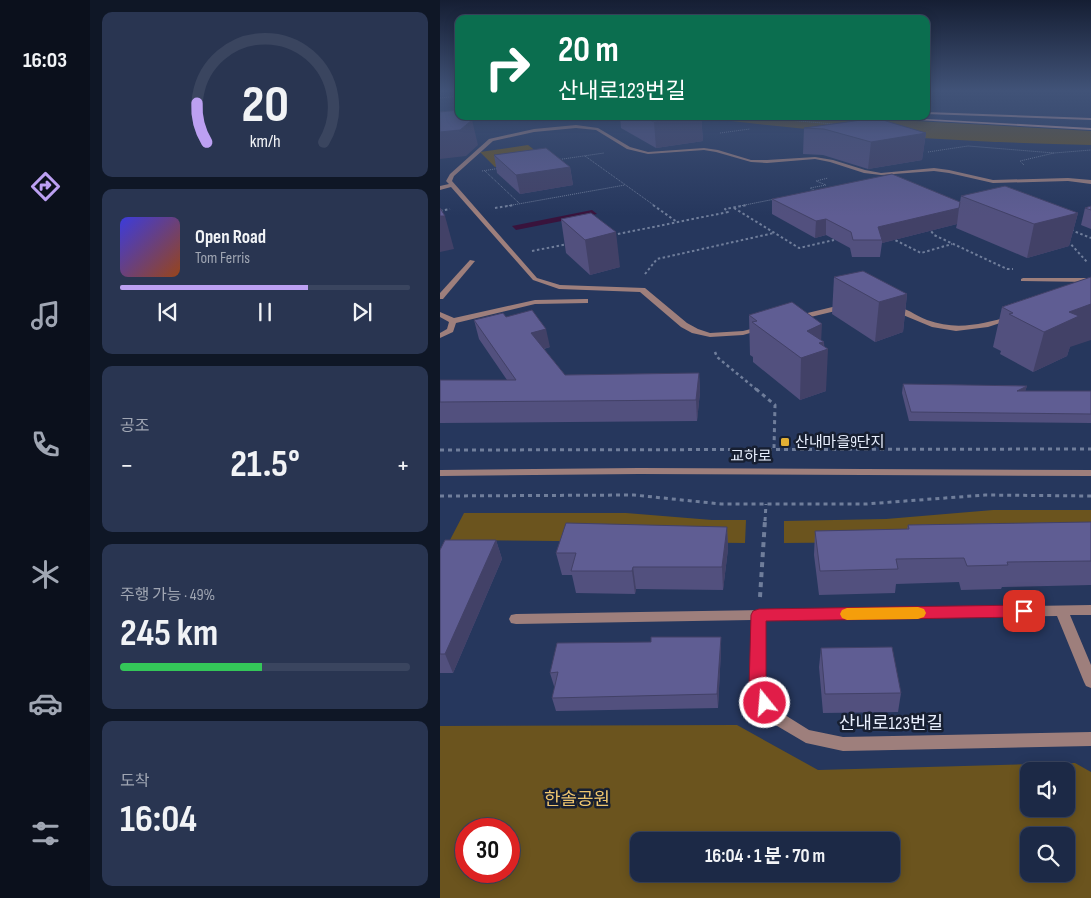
<!DOCTYPE html>
<html lang="ko">
<head>
<meta charset="utf-8">
<style>
	:root { --surface:#1c2946; --page:#293551; --text:#f1f3f6; --muted:#a0a6b3; --line:#3a455f; --accent:#bca0f2 }
	body { margin:0; font-family:"Sofia Sans Condensed","Noto Sans KR",sans-serif; background:var(--page); color:var(--text); height:100vh; display:flex; flex-direction:column; font-size:19px; white-space:nowrap }
	* { box-sizing:border-box; margin:0 }
	p { font-size:16px; color:var(--muted) }
	.icon { flex:none; width:28px; height:28px; fill:none; stroke:currentColor; stroke-width:2; stroke-linecap:round; stroke-linejoin:round }
	.map { position:relative; flex:1; overflow:hidden }
	.panel { display:flex; flex-direction:column; gap:12px; padding:12px; background:#0f1726; width:350px }
	.panel>* { flex:none }
	.banner { position:absolute; left:15px; top:15px; width:475px; height:105px; border-radius:10px; box-shadow:0 2px 12px #0003,0 0 0 1px var(--line); background:#0b6e4f; color:#fff; overflow:hidden }
	.tools { position:absolute; left:580px; top:762px; display:grid; gap:10px }
	.tools a { display:grid; place-items:center; width:55px; height:55px; border-radius:10px; background:var(--surface); box-shadow:0 2px 12px #0003,0 0 0 1px var(--line); font-size:25px }
	.speed { position:absolute; left:15px; top:818px; display:flex; gap:10px; font-size:25px; font-weight:700; text-align:center }
	.speed>* { display:grid; place-content:center; width:65px; height:65px; border-radius:50%; background:var(--surface); box-shadow:0 2px 12px #0003,0 0 0 1px var(--line); line-height:1 }
	.speed .limit { border:8px solid #d22; background:#fff; color:#111 }
	.pin { position:absolute; display:grid; place-items:center; width:42px; height:42px; color:#fff; margin:-21px; border-radius:10px; box-shadow:0 2px 8px #0006 }
	.me { position:absolute; width:55px; margin:-28px; rotate:343deg; stroke-linejoin:round; filter:drop-shadow(0 0 4px #0008) }
	.turn { display:flex; align-items:center; gap:18px; height:105px; padding:0 20px; font-size:22px }
	.turn .icon { width:65px; height:65px; stroke-width:2.5 }
	.turn b { display:block; font-size:35px; line-height:42px }
	.big { font-size:38px; font-weight:700; line-height:1.1 }
	.panel .tile { flex:1; display:flex; flex-direction:column; justify-content:center; gap:8px; min-width:0; padding:0 18px; border-radius:10px; background:var(--page) }
	.panel .dial { align-items:center; gap:0 }
	.dial svg { height:130px; overflow:visible; fill:none; stroke:var(--line); stroke-width:7; stroke-linecap:round; text-anchor:middle }
	.dial text { fill:var(--text); stroke:none }
	.song { display:flex; align-items:center; gap:15px }
	.cover { width:60px; height:60px; border-radius:8px; background:linear-gradient(135deg,hsl(240 70% 55%),hsl(20 70% 35%)) }
	.played { height:5px; border-radius:2px; background:linear-gradient(90deg,var(--accent) 65%,var(--line) 65%) }
	.keys { display:flex; justify-content:space-around; direction:ltr }
	.heat { display:flex; justify-content:space-between; align-items:center; font-size:28px; direction:ltr }
	.charge { height:8px; border-radius:4px; background:linear-gradient(90deg,#34c759 49%,var(--line) 0) }
	.trip { position:absolute; left:190px; top:832px; width:270px; height:50px; border-radius:10px; background:var(--surface); box-shadow:0 2px 12px #0003,0 0 0 1px var(--line); font-weight:700; line-height:50px; text-align:center }
	main { display:flex; flex:1; min-height:0 }
	.tab-bar { display:flex; flex-direction:column; width:90px; justify-content:space-around; align-items:center; background:#0b101c; color:var(--muted) }
	.tab-bar .icon { width:35px; height:35px }
	.tab-bar .current { color:var(--accent) }
	.tab-bar b { font-size:22px; color:var(--text) }
	.map>svg:first-child { display:block }
	.green { fill:#6b541e; fill-rule:evenodd }
	.water { fill:#39133c }
	.lines { fill:none; stroke-linecap:round; stroke-linejoin:round }
	.path-far4 { stroke:#707e9b; stroke-width:1; stroke-dasharray:1 1; stroke-linecap:butt }
	.path-far3 { stroke:#707e9b; stroke-width:2; stroke-dasharray:2.5 2.5; stroke-linecap:butt }
	.path-far2 { stroke:#707e9b; stroke-width:2.5; stroke-dasharray:3 3; stroke-linecap:butt }
	.path-far1 { stroke:#707e9b; stroke-width:3; stroke-dasharray:4 4; stroke-linecap:butt }
	.path { stroke:#707e9b; stroke-width:4; stroke-dasharray:5 5; stroke-linecap:butt }
	.service { fill:#9e7f7c; fill-rule:evenodd }
	.pedestrian { fill:#9e7f7c; fill-rule:evenodd }
	.minor { fill:#9e7f7c; fill-rule:evenodd }
	.secondary { fill:#d8a7a2; fill-rule:evenodd }
	.wall { fill:#52507e }
	.shaded-wall { fill:#424167 }
	.building { fill:#5f5d93; stroke:#424167 }
	.route { fill:#e11d48; stroke:#92132f }
	.slow { fill:#f59e0b }
	.poi-dot { fill:#e2af34; stroke:#171f31; stroke-width:2 }
	.labels { text-anchor:middle; stroke-width:5; stroke-linejoin:round; paint-order:stroke }
	.poi-label { font-size:15px; fill:#e8effe; stroke:#171f31; text-anchor:start }
	.street-label { font-size:15px; fill:#e8effe; stroke:#171f31 }
	.near-street-label { font-size:18px; fill:#e8effe; stroke:#171f31 }
	.near-park-label { font-size:18px; fill:#efc66f; stroke:#171f31 }
</style>
</head>
<body>
<main>
<nav class="tab-bar">
<b>16:03</b>
<svg class="icon current" aria-label="directions" viewBox="0 0 24 24"><path d="M12 3l9 9-9 9-9-9zM9 14v-3h6M13 9l2 2-2 2"/></svg>
<svg class="icon" aria-label="music" viewBox="0 0 24 24"><path d="M9 18V5l10-2v13"/><circle cx="6" cy="18" r="3"/><circle cx="16" cy="16" r="3"/></svg>
<svg class="icon" aria-label="phone" viewBox="0 0 24 24"><path d="M5 4h4l2 5-3 2q2 4 5 5l2-3 5 2v4C11 20 4 13 5 4z"/></svg>
<svg class="icon" aria-label="climate" viewBox="0 0 24 24"><path d="M12 3v18M4 7l16 10M4 17L20 7"/></svg>
<svg class="icon" aria-label="car" viewBox="0 0 24 24"><path d="M5 17H2v-5l4-1 3-4h7l3 4 3 1v5h-3M9 17h6M6 11h13"/><circle cx="7" cy="17" r="2"/><circle cx="17" cy="17" r="2"/></svg>
<svg class="icon" aria-label="filters" viewBox="0 0 24 24"><path d="M4 7h16M4 17h16"/><circle cx="9" cy="7" r="2"/><circle cx="15" cy="17" r="2"/></svg>
</nav>
<section class="panel">
<div class="tile dial"><svg viewBox="0 0 100 80">
<path d="M14 69A42 42 0 1 1 86 69"/>
<path d="M14 69A42 42 0 0 1 8 45" stroke="#bca0f2"/>
<text x="50" y="56" font-size="32" font-weight="700">20</text>
<text x="50" y="72" font-size="11">km/h</text>
</svg></div>
<div class="tile">
<div class="song"><i class="cover"></i><div><b>Open Road</b><p>Tom Ferris</p></div></div>
<div class="played"></div>
<div class="keys"><svg class="icon" aria-label="previous" viewBox="0 0 24 24"><path d="M18 5L8 12l10 7zM5 5v14"/></svg><svg class="icon" aria-label="pause" viewBox="0 0 24 24"><path d="M8 5v14M16 5v14"/></svg><svg class="icon" aria-label="next" viewBox="0 0 24 24"><path d="M6 5l10 7-10 7zM19 5v14"/></svg></div>
</div>
<div class="tile"><p>공조</p>
<div class="heat"><a>−</a><b class="big">21.5°</b><a>+</a></div>
</div>
<div class="tile"><p>주행 가능 · 49%</p><b class="big">245 km</b><div class="charge"></div></div>
<div class="tile"><p>도착</p><b class="big">16:04</b></div>
</section>
<div class="map">
<svg width="651" height="898" viewBox="0 0 651 898">
	<rect width="100%" height="100%" fill="#26375d"/>
	<g class="green">
		<path d="M250,116H387L651,131V145C517,142 383,133 250,116Z"/>
		<polygon points="88,145 106,159 55,167 40,152"/>
		<polygon points="553,510 651,510 651,540 344,543 344,521 446,519"/>
		<polygon points="24,513 186,513 272,520 306,520 305,543 10,540"/>
		<path d="M297,725L378,770L635,763L651,772V898H0V726ZM589,771H626V809H589ZM26,829H69V871H26ZM589,836H626V874H589ZM199,841H451V874H199Z"/>
	</g>
	<polygon class="water" points="152,210 157,214 76,230 72,226"/>
	<g class="lines">
		<g class="path-far4">
			<polyline points="0,98 19,96"/>
			<polyline points="303,116 393,124"/>
			<polyline points="280,133 310,129"/>
			<polyline points="488,152 528,146 614,153"/>
			<polyline points="145,156 215,206"/>
			<polyline points="116,160 164,153"/>
			<polyline points="584,165 580,161 614,153 651,150"/>
			<polyline points="42,171 61,168"/>
			<polyline points="45,171 79,203"/>
			<polyline points="376,191 370,188 386,185 376,181 388,178"/>
			<polyline points="67,206 185,185"/>
			<polyline points="300,206 335,199"/>
		</g>
		<g class="path-far3">
			<polyline points="213,205 237,222"/>
			<polyline points="55,208 74,205"/>
			<polyline points="294,208 359,248 394,240"/>
			<polyline points="0,211 10,209"/>
			<polyline points="493,227 491,231 494,235 567,269 573,269"/>
			<polyline points="631,230 651,238"/>
			<polyline points="173,235 288,212 285,209 307,205"/>
			<polyline points="451,238 481,253 512,244"/>
			<polyline points="628,241 647,262"/>
			<polyline points="92,251 128,244"/>
			<polyline points="205,274 217,259 334,233"/>
		</g>
		<polyline class="path-far2" points="275,352 277,357 317,390"/>
		<g class="path-far1">
			<polyline points="316,389 335,405 334,448"/>
			<polyline points="0,450 651,449"/>
			<polyline points="0,496 194,495 281,504 426,504 545,495 651,496"/>
			<polyline points="325,521 326,504"/>
		</g>
		<polyline class="path" points="320,597 325,520"/>
		<g class="service">
			<polygon points="30,260 35,261 3,299 0,299 0,293"/>
			<polygon points="583,278 651,278 651,282 581,281 581,279"/>
			<polygon points="145,299 148,299 148,303 95,304 16,323 13,332 0,338 0,333 7,329 9,322 0,317 0,312 14,318 95,300"/>
		</g>
		<g class="pedestrian">
			<polygon points="136,125 158,128 190,147 208,152 264,148 278,150 311,160 327,160 375,157 393,160 425,170 441,173 494,168 509,170 553,180 628,178 651,180 651,184 628,181 553,183 509,173 494,171 441,175 424,173 390,162 375,159 327,163 311,162 276,152 264,150 208,154 187,149 156,130 136,128 94,132 53,141 14,176 12,181 97,278 120,285 205,288 247,323 258,329 270,333 303,331 323,326 327,328 303,335 270,337 252,333 241,327 200,292 119,289 93,280 11,187 0,190 0,186 9,184 6,181 10,174 49,139 94,129"/>
			<polygon points="405,304 408,304 408,308 358,320 354,318 355,316"/>
			<path d="M451,306C463,305 476,316 487,320C517,331 542,324 571,316L575,318L548,327L516,331L492,327L451,310Z"/>
		</g>
		<g class="minor">
			<polygon points="199,468 651,470 651,476 199,474 0,476 0,470"/>
			<polygon points="651,605 651,615 630,615 651,665 651,688 646,686 644,682 617,616 325,620 324,689 337,710 369,730 403,737 651,732 651,746 403,751 366,743 327,720 310,690 312,620 76,624 71,623 69,619 71,615 76,614"/>
		</g>
		<g class="secondary">
			<polygon points="486,112 651,118 651,120 486,114"/>
			<polygon points="404,116 433,116 651,128 651,130"/>
		</g>
	</g>
	<g class="wall">
		<polygon points="180,116 261,116 263,141 216,148 181,128"/>
		<polygon points="364,128 486,133 482,160 428,169 383,155 363,154"/>
		<polygon points="54,155 130,167 133,185 80,194 57,173"/>
		<polygon points="521,196 638,213 629,246 587,258 516,228 517,224 442,243 440,257 412,257 410,248 386,235 375,238 332,214 332,199 520,202"/>
		<polygon points="651,206 651,229 641,225 645,208"/>
		<polygon points="121,219 180,267 150,275 126,253"/>
		<polygon points="394,277 467,294 463,332 435,342 392,314"/>
		<polygon points="651,277 627,356 593,372 560,354 561,351 553,347 562,307"/>
		<polygon points="309,315 381,340 384,342 386,391 360,400 313,362 313,357 310,355"/>
		<polygon points="34,320 110,347 104,349 125,375 259,373 260,392 257,421 0,423 0,380 67,380 39,339"/>
		<polygon points="463,384 587,386 585,391 651,391 651,423 469,421 462,393"/>
		<polygon points="651,522 651,585 562,587 561,589 521,590 519,582 456,584 455,593 379,595 374,555 375,531 467,529 468,525"/>
		<polygon points="287,527 288,549 283,590 196,589 195,594 136,593 132,575 122,575 116,553"/>
		<polygon points="56,540 62,559 13,673 0,673 0,550"/>
		<polygon points="281,637 281,650 278,708 116,711 112,698 115,686 114,686 110,673 211,642"/>
		<polygon points="381,648 461,693 458,712 383,713 379,667"/>
	</g>
	<g class="shaded-wall">
		<polygon points="258,116 261,116 263,141 216,148 214,122"/>
		<polygon points="32,120 38,145 26,156 0,159 0,132"/>
		<polygon points="486,133 482,160 428,169 431,142"/>
		<polygon points="130,167 133,185 80,194 76,175"/>
		<polygon points="519,208 517,224 442,243 442,240 438,227"/>
		<polygon points="638,213 629,246 587,258 594,224"/>
		<polygon points="0,216 5,216 14,249 0,252"/>
		<polygon points="386,219 386,235 375,238 376,221"/>
		<polygon points="176,232 180,267 150,275 145,240"/>
		<polygon points="467,294 463,332 435,342 439,302"/>
		<polygon points="651,304 651,340 630,347 627,356 593,372 604,332 629,312"/>
		<polygon points="382,324 381,343 384,342 383,351 388,349 386,391 360,400 361,358 367,331"/>
		<polygon points="106,329 110,347 95,351 91,333"/>
		<polygon points="259,373 260,392 257,421 256,400"/>
		<polygon points="587,386 584,395 577,391"/>
		<polygon points="287,527 288,549 283,590 282,567"/>
		<polygon points="56,540 62,559 13,673 5,654"/>
		<polygon points="193,567 196,589 195,594 192,571"/>
		<polygon points="281,637 281,650 278,708 277,694"/>
	</g>
	<g class="building">
		<polygon points="19,110 19,116 29,116 32,120 20,130 0,132 0,112"/>
		<polygon points="202,116 258,116 214,122"/>
		<polygon points="436,118 486,133 431,142 384,129 364,128"/>
		<polygon points="106,148 130,167 76,175 54,155"/>
		<polygon points="452,174 520,202 519,208 438,227 442,240 413,240 411,232 386,219 376,221 332,199"/>
		<polygon points="565,186 638,213 594,224 521,196"/>
		<polygon points="651,206 651,210 645,208"/>
		<polygon points="0,208 5,216 0,216"/>
		<polygon points="151,213 176,232 145,240 121,219"/>
		<polygon points="423,271 467,294 439,302 394,277"/>
		<polygon points="651,277 651,304 629,312 639,316 604,332 569,314 573,313 562,307"/>
		<polygon points="352,302 382,324 367,331 384,342 379,343 388,349 361,358 312,322 317,321 309,315"/>
		<polygon points="92,310 106,329 91,333 125,375 259,373 256,400 0,402 0,380 76,380 34,320 63,313 66,317"/>
		<polygon points="463,384 587,386 577,391 651,391 651,414 471,412"/>
		<polygon points="651,522 651,561 567,562 568,565 527,566 524,558 456,559 458,569 380,571 375,531 469,529 468,525"/>
		<polygon points="126,523 287,527 282,567 193,567 192,571 131,571 136,553 116,553"/>
		<polygon points="5,540 56,540 5,654 0,654 0,550"/>
		<polygon points="211,637 281,637 277,694 112,698 118,672 110,673 117,643 211,642"/>
		<polygon points="452,647 461,693 385,694 381,648"/>
	</g>
	<linearGradient id="sky" x2="0" y2="1"><stop stop-color="#151e33"/><stop offset="0.42" stop-color="#415378"/><stop offset="1" stop-color="#415378" stop-opacity="0"/></linearGradient>
	<rect width="651" height="216" fill="url(#sky)"/>
	<polygon class="route" points="584,605 589,607 591,611 589,615 584,617 326,621 326,689 333,703 331,708 325,710 319,708 309,690 311,615 313,611 319,609"/>
	<polygon class="slow" points="478,607 484,609 486,613 484,617 478,619 407,620 402,618 400,614 402,610 407,608"/>
	<rect class="poi-dot" x="340" y="437" width="10" height="10" rx="2.5"/>
	<g class="labels">
		<g class="poi-label">
			<text x="355" y="447">산내마을9단지</text>
		</g>
		<g class="street-label">
			<text x="311" y="461">교하로</text>
		</g>
		<g class="near-street-label">
			<text x="451" y="729">산내로123번길</text>
		</g>
		<g class="near-park-label">
			<text x="137" y="805">한솔공원</text>
		</g>
	</g>
</svg>
<div class="tools">
<a><svg class="icon" aria-label="sound" viewBox="0 0 24 24"><path d="M4 9h4l5-4v14l-5-4H4zM17 9q2 3 0 6"/></svg></a>
<a><svg class="icon" aria-label="search" viewBox="0 0 24 24"><circle cx="10" cy="10" r="6"/><path d="M15 15l6 6"/></svg></a>
</div>
<div class="speed"><div class="limit">30</div></div>
<div class="pin" style="left:584px;top:611px;background:#d93025"><svg class="icon" aria-label="arrive" viewBox="0 0 24 24"><path d="M6 21V4h12l-3 4 3 4H6"/></svg></div>
<svg class="me" style="left:325px;top:703px" viewBox="-20 -20 40 40"><circle r="17" fill="#e11d48" stroke="#fff" stroke-width="3"/><path d="M0-11L8 9 0 5-8 9z" fill="#fff"/></svg>
<div class="trip">16:04 · 1 분 · 70 m</div>
<div class="banner">
<div class="turn"><svg class="icon" aria-label="right" viewBox="0 0 24 24"><path d="M7 20v-9h11M14 6l5 5-5 5"/></svg><div><b>20 m</b>산내로123번길</div></div>
</div>
</div>
</main>
</body>
</html>
